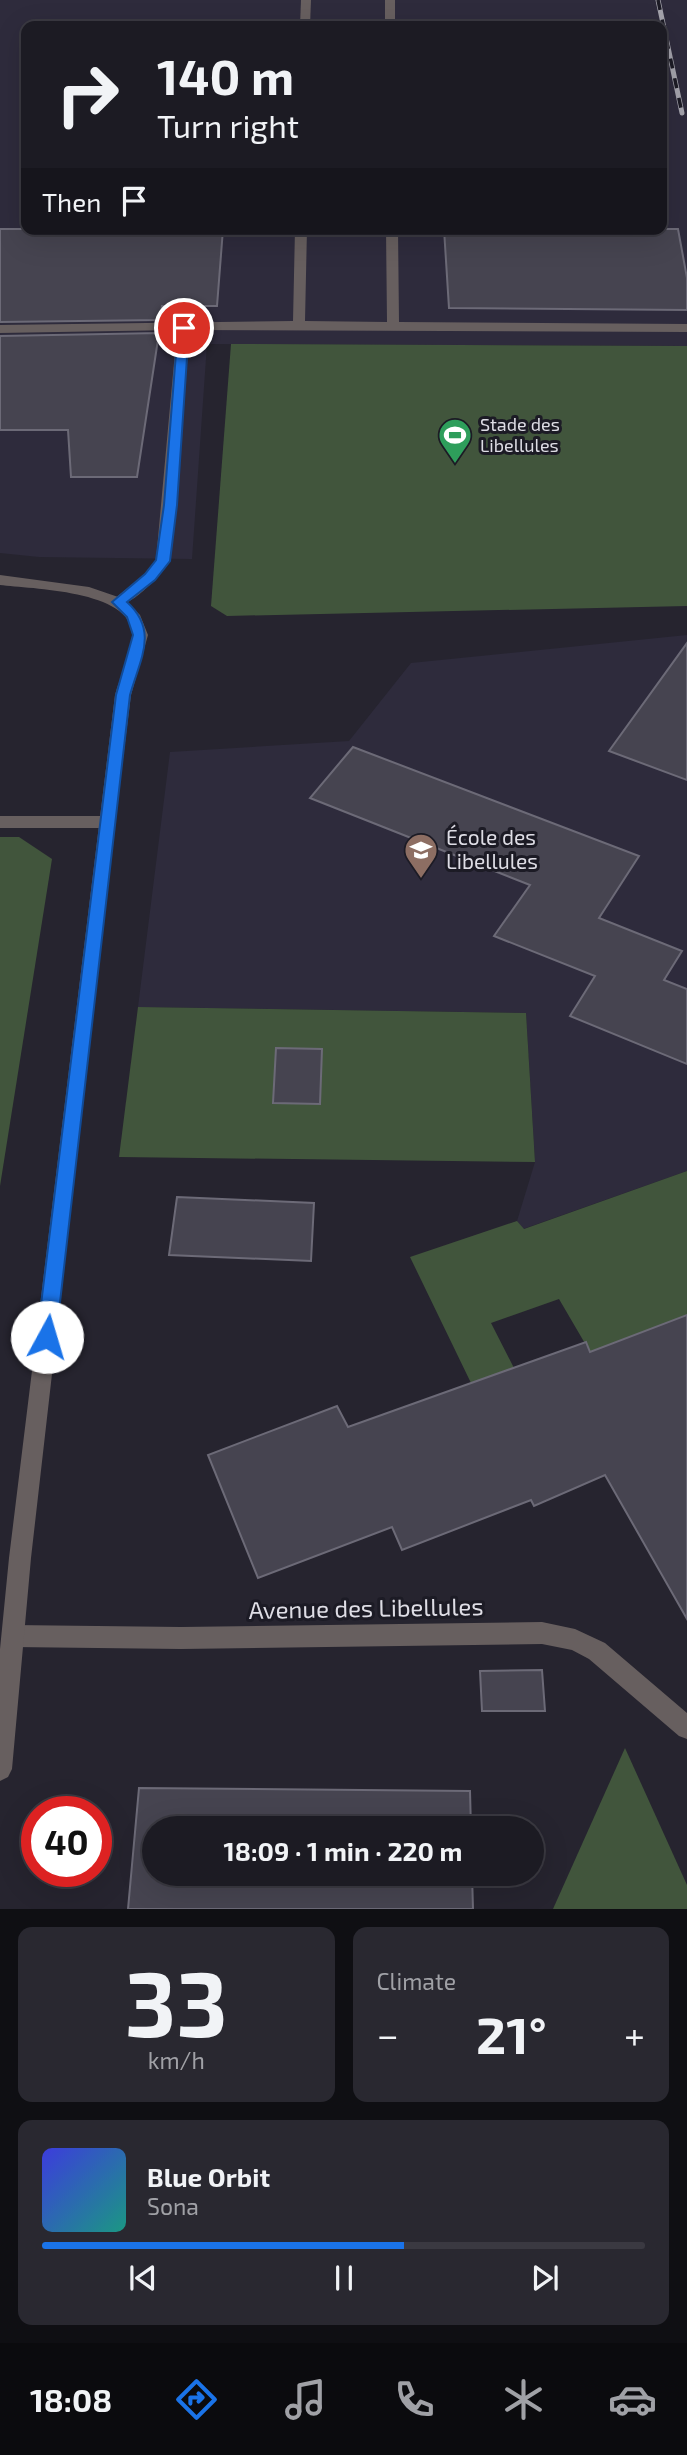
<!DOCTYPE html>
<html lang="en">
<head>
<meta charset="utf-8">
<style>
	:root { --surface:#1c1b23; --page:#292830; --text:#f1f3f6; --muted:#a0a1a6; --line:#3a3941; --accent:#1a73e8 }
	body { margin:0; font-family:"Exo 2",sans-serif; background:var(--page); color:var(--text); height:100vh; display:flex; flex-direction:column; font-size:26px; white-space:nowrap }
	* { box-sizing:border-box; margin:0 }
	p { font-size:23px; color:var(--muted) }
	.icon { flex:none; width:38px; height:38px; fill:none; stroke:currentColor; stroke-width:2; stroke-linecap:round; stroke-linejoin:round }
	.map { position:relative; height:1909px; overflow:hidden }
	.panel { display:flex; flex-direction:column; gap:18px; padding:18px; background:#0f0f13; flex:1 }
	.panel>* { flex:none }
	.guide { position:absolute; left:21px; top:21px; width:646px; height:214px; border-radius:14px; box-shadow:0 7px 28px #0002,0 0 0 2px var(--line); background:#1c1b23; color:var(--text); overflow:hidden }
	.speed { position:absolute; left:21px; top:1796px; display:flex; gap:14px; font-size:35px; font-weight:700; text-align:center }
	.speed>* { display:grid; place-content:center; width:91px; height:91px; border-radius:50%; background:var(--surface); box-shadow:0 7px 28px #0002,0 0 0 2px var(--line); line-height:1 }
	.speed .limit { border:10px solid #d22; background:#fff; color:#111 }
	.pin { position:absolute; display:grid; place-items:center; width:60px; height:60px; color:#fff; margin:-30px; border:4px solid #fff; border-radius:50%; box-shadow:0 2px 7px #0007 }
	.me { position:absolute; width:77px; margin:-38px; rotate:6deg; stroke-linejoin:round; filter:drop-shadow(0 0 5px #0008) }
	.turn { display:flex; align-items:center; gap:24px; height:147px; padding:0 21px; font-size:32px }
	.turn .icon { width:91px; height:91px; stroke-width:2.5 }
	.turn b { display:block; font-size:49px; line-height:60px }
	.then { display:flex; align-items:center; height:66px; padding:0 21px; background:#0003; gap:14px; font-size:26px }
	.big { font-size:52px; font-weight:700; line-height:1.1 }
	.panel .card { flex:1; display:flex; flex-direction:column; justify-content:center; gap:10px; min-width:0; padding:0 24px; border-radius:14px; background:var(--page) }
	.panel .dial { align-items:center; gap:0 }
	.dial b { font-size:91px; line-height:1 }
	.song { display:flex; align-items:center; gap:21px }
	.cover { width:84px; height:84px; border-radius:10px; background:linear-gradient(135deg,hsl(240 70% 55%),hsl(170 70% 35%)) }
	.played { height:7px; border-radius:4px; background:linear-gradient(90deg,var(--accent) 60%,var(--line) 60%) }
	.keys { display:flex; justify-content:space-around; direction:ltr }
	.heat { display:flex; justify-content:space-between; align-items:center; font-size:38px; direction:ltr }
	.panel .tiles { flex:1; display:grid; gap:18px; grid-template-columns:1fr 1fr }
	.card:last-child { grid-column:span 2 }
	.trip { position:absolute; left:142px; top:1816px; width:402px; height:70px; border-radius:35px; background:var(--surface); box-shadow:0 7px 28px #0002,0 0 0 2px var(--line); font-weight:700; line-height:70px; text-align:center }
	.tab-bar { display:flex; height:112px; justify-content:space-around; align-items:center; background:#0b0b0e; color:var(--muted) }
	.tab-bar .icon { width:49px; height:49px }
	.tab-bar .current { color:var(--accent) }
	.tab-bar b { font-size:32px; color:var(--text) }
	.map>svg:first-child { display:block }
	.built { fill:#2e2b3c; fill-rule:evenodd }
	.green { fill:#41553c }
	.building { fill:#464450; stroke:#6c6a77; stroke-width:2 }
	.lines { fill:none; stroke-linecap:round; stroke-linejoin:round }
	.service { fill:#675f5f; fill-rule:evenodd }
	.minor { fill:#675f5f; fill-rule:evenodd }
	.tertiary { fill:#675f5f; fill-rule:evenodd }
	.rail-casing { stroke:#a3a2ab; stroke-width:5 }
	.rail { stroke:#1c1b25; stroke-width:3.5; stroke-dasharray:10; stroke-linecap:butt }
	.route { fill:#1a73e8; stroke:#114b97; stroke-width:2 }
	.labels { text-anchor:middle; stroke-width:6; stroke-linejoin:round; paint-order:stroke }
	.far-poi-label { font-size:18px; fill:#dedde5; stroke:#1c1b25; text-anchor:start }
	.poi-label { font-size:21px; fill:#dedde5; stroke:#1c1b25; text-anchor:start }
	.near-street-label { font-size:24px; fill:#dedde5; stroke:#1c1b25 }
</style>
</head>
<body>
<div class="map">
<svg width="687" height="1909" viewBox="0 0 687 1909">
	<rect width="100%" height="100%" fill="#26242f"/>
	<g class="built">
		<path d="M0,0H687V346L207,344L192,559L39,557L0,553ZM26,26H662V229H26Z"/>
		<polygon points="687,635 687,1171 523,1229 517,1221 535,1162 526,1013 138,1007 170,752 349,741 411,663"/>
	</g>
	<g class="green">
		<polygon points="231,344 687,346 687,606 227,616 211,606"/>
		<polygon points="0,837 19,837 52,859 0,1186"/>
		<polygon points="138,1007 526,1013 535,1162 119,1157"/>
		<polygon points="687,1171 687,1315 590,1352 559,1299 491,1323 514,1368 471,1383 410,1257 517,1221 524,1229"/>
		<polygon points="625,1748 687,1885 687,1909 553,1909"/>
	</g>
	<g class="building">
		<polygon points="0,229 223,229 217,306 162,306 160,320 0,322"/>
		<polygon points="444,229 678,229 687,278 687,310 449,308"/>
		<polygon points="159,333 137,477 71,477 68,430 0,430 0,336"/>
		<polygon points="687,643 687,780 609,751"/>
		<polygon points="353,747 639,856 599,918 682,951 664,980 687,989 687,1064 570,1016 595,976 494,936 530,885 310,798"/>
		<polygon points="276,1048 322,1049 320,1104 273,1103"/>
		<polygon points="177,1197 314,1203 311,1261 169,1255"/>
		<polygon points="687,1315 687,1619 605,1475 534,1506 531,1500 402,1550 392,1527 258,1578 208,1455 337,1406 348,1427 586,1342 590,1352"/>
		<polygon points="542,1670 545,1711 482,1711 480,1671"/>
		<polygon points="139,1788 470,1791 471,1829 154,1829 154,1874 472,1874 473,1909 128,1909"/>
	</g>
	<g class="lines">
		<g class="service">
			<polygon points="301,0 311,0 310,26 300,26"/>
			<rect x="385" y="0" width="10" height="26"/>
			<path d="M295,229H307L305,321L387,322L386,229H398L399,322L687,324V332L190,330L170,561C161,574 131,609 114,605L112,602L114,599L145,574L156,560L177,330L0,333V325L293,321Z"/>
		</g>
		<g class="minor">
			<polygon points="0,816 107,816 115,822 107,828 0,828"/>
			<polygon points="542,1622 575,1629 605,1643 687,1713 687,1739 679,1736 589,1659 572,1650 542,1644 181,1649 13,1647 5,1644 2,1636 5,1628 13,1625 181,1627"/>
		</g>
		<path class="tertiary" d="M0,575L89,587L124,599L140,615L148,635L131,695L115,822L31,1558L12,1769L8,1777L0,1781V1649L9,1558L115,695C120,677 130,656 132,637C136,590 31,589 0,585Z"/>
		<defs>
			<polyline id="rail" points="658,0 682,113"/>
		</defs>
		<use href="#rail" class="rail-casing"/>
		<use href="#rail" class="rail"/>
	</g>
	<path class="route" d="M184,325L189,328L177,505L170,561L155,580L127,602C159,631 140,659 130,695L56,1337L53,1343L47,1345L40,1343L37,1337L116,695L133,635L127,617L112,602L145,574L156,560L164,505L178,328Z"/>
	<defs>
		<symbol id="stadium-pin" viewBox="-11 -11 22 30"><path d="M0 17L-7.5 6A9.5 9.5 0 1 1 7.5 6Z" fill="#2e9e5b" stroke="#1c1b25"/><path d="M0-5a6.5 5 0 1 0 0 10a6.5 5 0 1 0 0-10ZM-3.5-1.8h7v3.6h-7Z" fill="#fff"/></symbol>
		<symbol id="school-pin" viewBox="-11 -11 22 30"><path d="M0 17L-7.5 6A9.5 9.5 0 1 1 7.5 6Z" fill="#8d6e63" stroke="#1c1b25"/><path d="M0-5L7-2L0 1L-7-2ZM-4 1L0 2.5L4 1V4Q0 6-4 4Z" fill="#fff"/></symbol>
	</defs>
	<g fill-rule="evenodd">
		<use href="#stadium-pin" x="436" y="416" width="38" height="52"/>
		<use href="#school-pin" x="402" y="831" width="38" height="52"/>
	</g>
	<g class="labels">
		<g class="far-poi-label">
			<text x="480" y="431">Stade des<tspan x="480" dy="21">Libellules</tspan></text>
		</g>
		<g class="poi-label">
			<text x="446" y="845">École des<tspan x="446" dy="24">Libellules</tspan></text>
		</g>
		<g class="near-street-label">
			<text transform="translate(366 1609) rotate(-1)" y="8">Avenue des Libellules</text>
		</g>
	</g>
</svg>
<div class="speed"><div class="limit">40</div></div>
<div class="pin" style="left:184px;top:328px;background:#d93025"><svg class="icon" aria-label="arrive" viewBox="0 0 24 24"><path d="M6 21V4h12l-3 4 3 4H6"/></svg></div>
<svg class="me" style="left:47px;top:1337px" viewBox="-20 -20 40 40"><circle r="19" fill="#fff"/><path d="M0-13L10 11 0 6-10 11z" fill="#1a73e8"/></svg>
<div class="trip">18:09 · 1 min · 220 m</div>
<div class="guide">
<div class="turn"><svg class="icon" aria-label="right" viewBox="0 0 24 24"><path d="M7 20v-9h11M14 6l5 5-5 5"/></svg><div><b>140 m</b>Turn right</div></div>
<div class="then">Then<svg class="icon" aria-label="arrive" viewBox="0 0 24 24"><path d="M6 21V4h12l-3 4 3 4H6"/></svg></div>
</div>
</div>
<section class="panel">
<div class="tiles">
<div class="card dial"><b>33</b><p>km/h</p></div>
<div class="card"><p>Climate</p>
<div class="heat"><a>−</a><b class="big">21°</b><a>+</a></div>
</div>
<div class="card">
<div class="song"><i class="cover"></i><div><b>Blue Orbit</b><p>Sona</p></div></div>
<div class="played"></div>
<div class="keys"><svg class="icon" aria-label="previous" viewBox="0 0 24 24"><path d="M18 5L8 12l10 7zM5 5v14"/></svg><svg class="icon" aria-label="pause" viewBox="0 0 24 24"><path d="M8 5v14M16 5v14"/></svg><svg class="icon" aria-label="next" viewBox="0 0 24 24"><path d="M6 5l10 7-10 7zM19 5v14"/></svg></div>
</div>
</div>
</section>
<nav class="tab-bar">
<b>18:08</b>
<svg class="icon current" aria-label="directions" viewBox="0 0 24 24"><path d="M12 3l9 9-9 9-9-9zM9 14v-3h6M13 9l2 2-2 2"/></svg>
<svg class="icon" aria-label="music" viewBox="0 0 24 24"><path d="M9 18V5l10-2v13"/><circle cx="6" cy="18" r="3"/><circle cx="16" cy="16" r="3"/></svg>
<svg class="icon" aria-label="phone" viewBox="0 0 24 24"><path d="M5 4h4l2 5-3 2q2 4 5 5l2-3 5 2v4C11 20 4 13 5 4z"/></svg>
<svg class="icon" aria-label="climate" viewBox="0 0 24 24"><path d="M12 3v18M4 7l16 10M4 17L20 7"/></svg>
<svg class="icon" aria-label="car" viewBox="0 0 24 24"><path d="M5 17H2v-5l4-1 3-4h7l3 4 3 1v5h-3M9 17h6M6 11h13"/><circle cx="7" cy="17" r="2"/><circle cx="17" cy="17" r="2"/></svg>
</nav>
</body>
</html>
